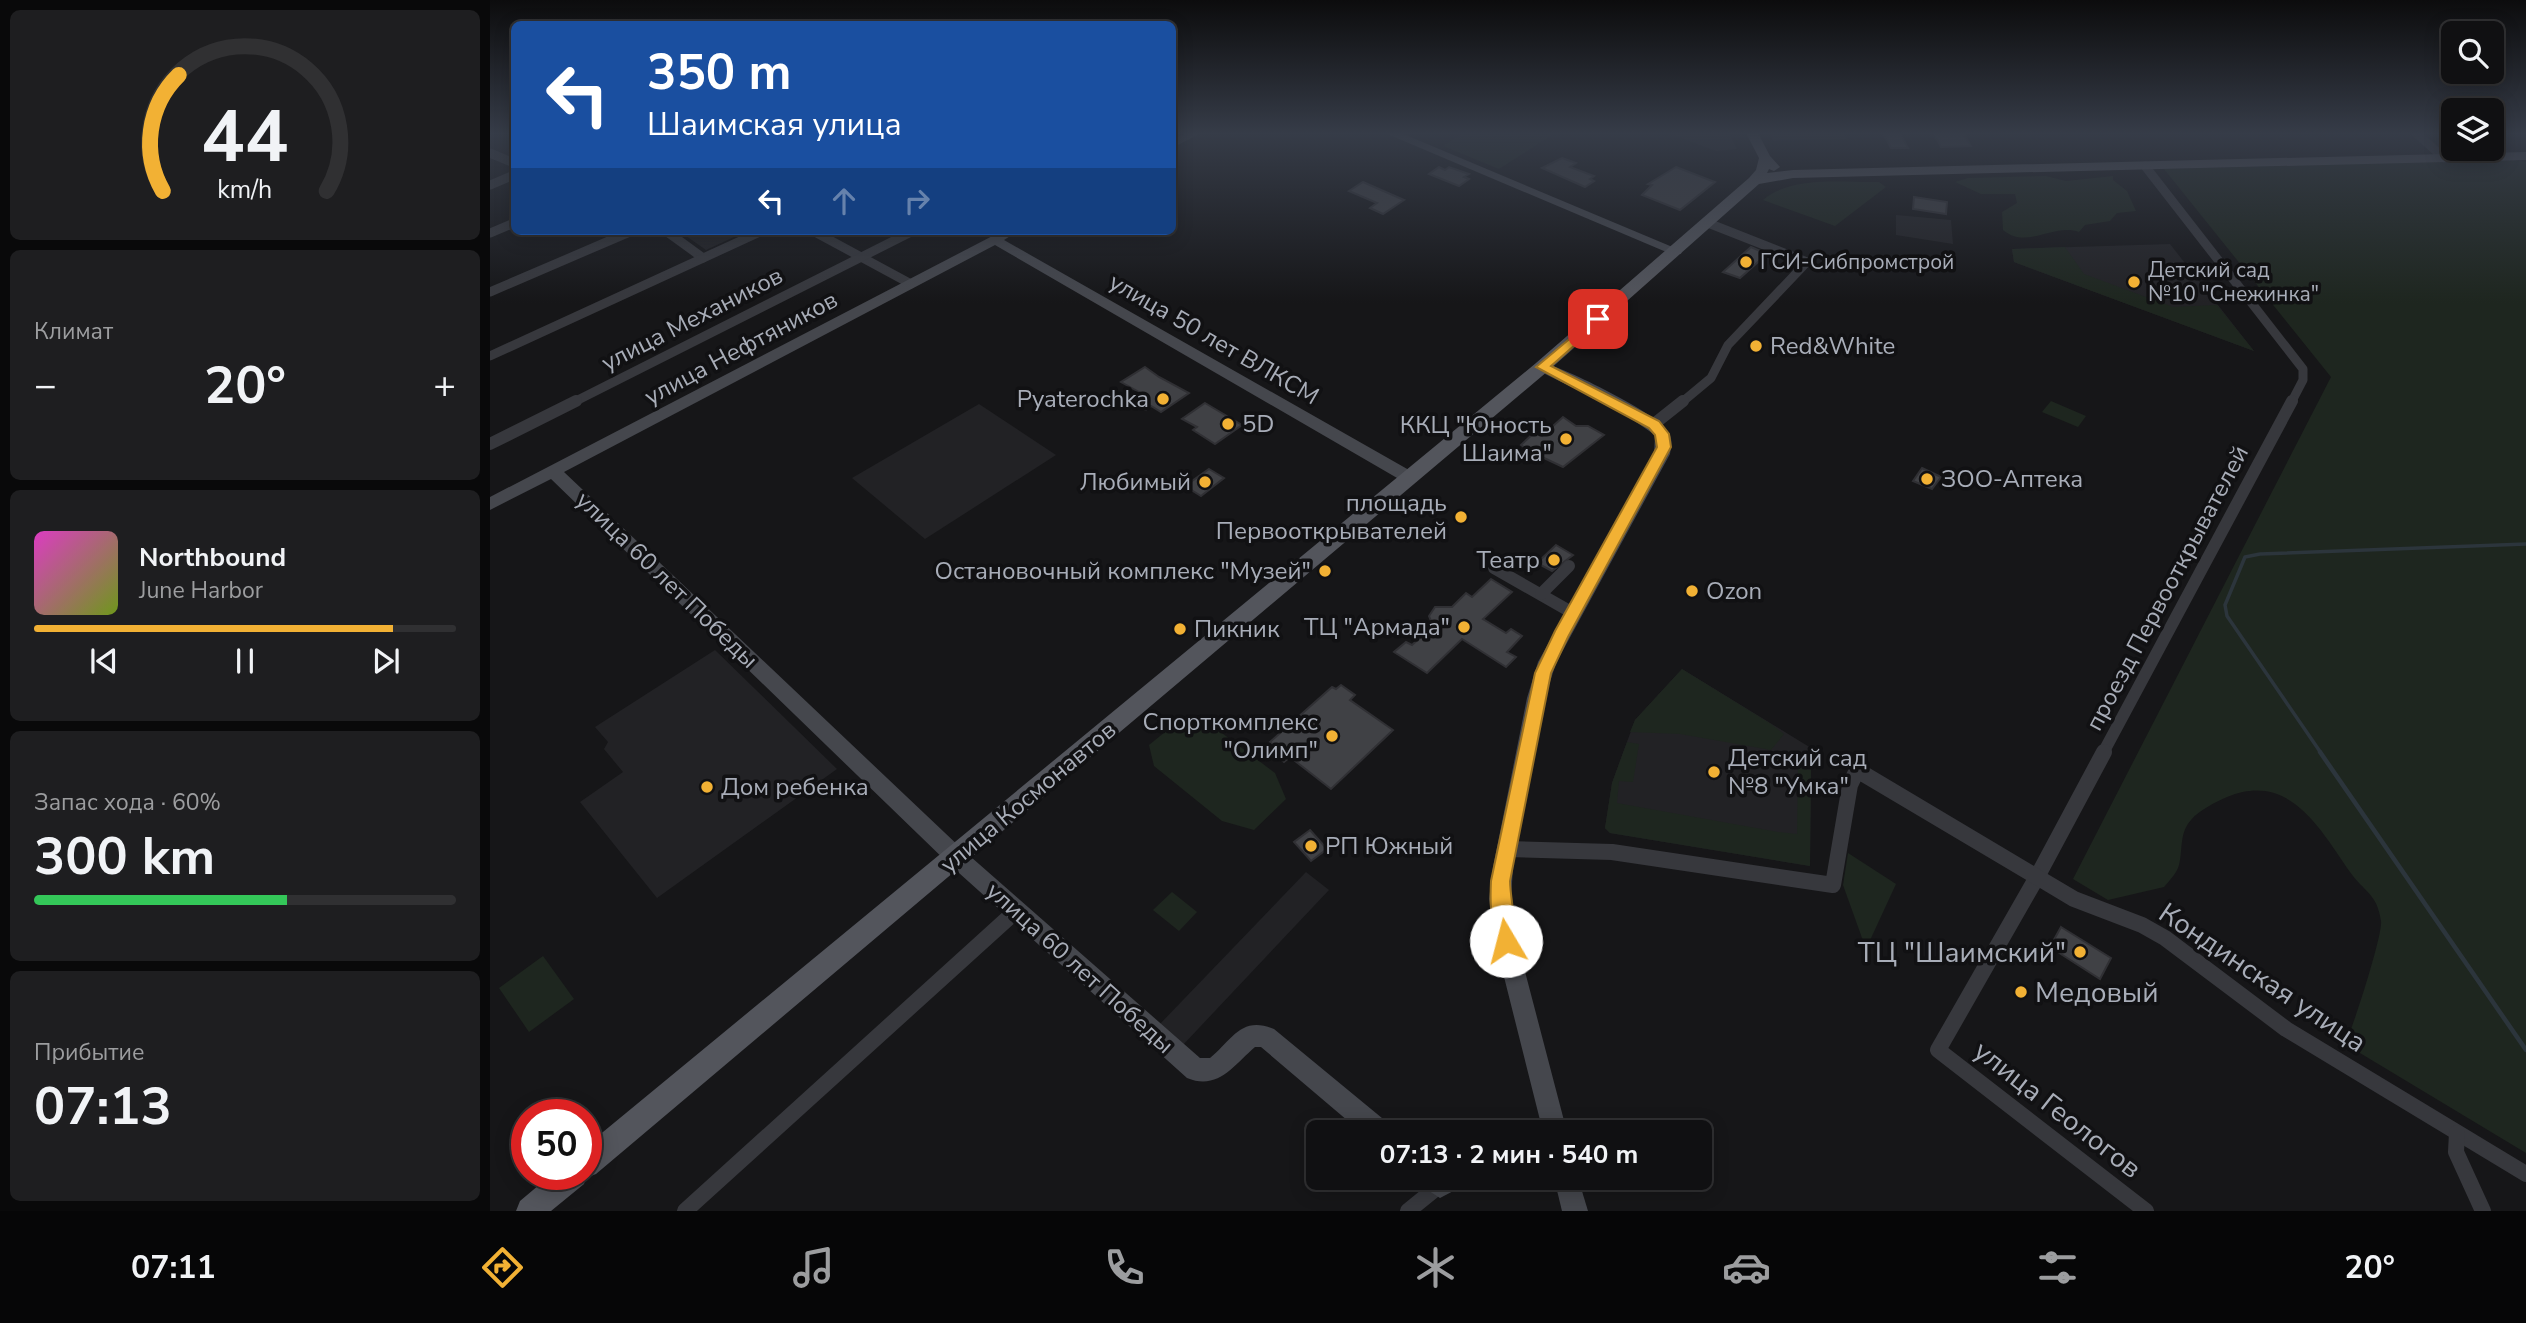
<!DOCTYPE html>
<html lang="ru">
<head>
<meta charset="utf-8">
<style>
	:root { --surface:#101012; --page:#1e1e20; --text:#f1f3f6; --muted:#9c9d9f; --line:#303032; --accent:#f2b134 }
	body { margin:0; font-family:"Nunito Sans",sans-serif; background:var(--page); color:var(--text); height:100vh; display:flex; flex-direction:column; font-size:26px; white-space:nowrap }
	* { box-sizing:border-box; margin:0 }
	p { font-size:23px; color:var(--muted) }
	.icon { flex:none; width:38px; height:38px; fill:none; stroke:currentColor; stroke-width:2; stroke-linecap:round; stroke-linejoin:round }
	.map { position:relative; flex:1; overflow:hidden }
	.side { display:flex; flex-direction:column; gap:10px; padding:10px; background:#09090a; width:490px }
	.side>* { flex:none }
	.hud { position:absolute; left:21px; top:21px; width:665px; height:214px; border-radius:10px; box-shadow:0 4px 18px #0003,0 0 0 2px var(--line); background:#1a4fa0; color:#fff; overflow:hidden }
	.controls { position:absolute; left:1951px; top:21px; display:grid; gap:14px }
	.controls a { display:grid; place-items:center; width:63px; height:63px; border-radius:10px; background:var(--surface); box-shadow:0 4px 18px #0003,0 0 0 2px var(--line); font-size:35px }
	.speed { position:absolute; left:21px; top:1099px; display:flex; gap:14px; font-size:35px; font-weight:700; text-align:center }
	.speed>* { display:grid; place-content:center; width:91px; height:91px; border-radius:50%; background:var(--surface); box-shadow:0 4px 18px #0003,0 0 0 2px var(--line); line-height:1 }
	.speed .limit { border:10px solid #d22; background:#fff; color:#111 }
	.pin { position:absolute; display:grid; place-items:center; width:60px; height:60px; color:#fff; margin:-30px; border-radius:14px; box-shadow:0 4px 10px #0006 }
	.me { position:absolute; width:77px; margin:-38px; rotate:352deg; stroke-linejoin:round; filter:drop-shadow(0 0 5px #0008) }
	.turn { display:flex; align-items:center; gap:24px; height:147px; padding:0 21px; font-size:32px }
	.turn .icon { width:91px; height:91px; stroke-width:2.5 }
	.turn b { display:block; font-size:49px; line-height:60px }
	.lanes { display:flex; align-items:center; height:66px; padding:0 21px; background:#0003; justify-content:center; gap:35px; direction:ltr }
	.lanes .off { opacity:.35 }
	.big { font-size:52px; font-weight:700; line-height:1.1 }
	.side .tile { flex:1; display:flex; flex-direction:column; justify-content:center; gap:10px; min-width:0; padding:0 24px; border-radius:10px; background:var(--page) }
	.side .dial { align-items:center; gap:0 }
	.dial svg { height:182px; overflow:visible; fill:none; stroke:var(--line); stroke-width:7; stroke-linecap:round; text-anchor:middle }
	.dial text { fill:var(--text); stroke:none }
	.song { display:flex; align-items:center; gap:21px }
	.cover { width:84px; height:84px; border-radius:10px; background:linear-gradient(135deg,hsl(310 70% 55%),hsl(80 70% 35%)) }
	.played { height:7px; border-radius:4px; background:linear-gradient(90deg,var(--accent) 85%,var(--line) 85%) }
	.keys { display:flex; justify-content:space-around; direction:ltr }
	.heat { display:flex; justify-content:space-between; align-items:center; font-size:38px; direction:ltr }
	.charge { height:10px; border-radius:5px; background:linear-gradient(90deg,#34c759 60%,var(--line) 0) }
	.trip { position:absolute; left:816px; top:1120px; width:406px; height:70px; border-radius:10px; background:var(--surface); box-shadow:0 4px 18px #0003,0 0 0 2px var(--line); font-weight:700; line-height:70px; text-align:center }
	.dock { display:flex; height:112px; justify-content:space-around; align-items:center; background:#060607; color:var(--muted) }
	.dock .icon { width:49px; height:49px }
	.dock .on { color:var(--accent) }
	.dock b { font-size:32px; color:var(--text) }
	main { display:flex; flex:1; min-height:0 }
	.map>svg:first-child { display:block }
	.built { fill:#222225 }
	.green { fill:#1e261f }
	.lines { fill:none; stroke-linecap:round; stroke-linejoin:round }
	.stream-far1 { stroke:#2c353c; stroke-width:3.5 }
	.stream { stroke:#2c353c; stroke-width:4.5 }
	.building { fill:#404145; stroke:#303034; stroke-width:2 }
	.street-far2 { stroke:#37383d; stroke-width:9 }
	.street-far1 { stroke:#37383d; stroke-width:12 }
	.street { stroke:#37383d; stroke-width:16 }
	.secondary { fill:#45474d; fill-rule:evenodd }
	.primary { fill:#53555c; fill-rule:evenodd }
	.route { fill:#f2b134; stroke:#9d7322; stroke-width:2 }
	.poi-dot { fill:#f2b134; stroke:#111113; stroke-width:2.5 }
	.labels { text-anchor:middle; stroke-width:7; stroke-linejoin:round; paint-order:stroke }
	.far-poi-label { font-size:21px; fill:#a8adb8; stroke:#111113; text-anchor:start }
	.street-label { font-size:24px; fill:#a8adb8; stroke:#111113 }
	.poi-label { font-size:24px; fill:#a8adb8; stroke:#111113; text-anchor:start }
	.near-poi-label { font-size:28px; fill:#a8adb8; stroke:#111113; text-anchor:end }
	.near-street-label { font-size:28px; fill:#a8adb8; stroke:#111113 }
</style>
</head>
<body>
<main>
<section class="side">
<div class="tile dial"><svg viewBox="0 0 100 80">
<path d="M14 69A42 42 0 1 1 86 69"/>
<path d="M14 69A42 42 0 0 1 21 18" stroke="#f2b134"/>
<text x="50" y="56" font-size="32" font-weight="700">44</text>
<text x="50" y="72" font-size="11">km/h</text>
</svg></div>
<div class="tile"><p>Климат</p>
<div class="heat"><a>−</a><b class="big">20°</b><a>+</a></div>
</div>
<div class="tile">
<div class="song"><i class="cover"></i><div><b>Northbound</b><p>June Harbor</p></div></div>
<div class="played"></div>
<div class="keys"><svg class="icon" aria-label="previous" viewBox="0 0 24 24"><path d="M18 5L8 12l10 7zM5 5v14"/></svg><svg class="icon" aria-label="pause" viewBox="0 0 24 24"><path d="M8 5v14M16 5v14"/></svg><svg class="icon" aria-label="next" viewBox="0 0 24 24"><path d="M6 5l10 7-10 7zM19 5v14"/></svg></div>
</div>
<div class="tile"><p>Запас хода · 60%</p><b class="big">300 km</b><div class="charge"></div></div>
<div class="tile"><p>Прибытие</p><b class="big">07:13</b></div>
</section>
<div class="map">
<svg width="2036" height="1211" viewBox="0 0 2036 1211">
	<rect width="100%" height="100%" fill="#161618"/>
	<g class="built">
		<polygon points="1178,133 1239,133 1247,149 1226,151"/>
		<polygon points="1280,133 1354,133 1357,139 1283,141"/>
		<polygon points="1406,215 1461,220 1463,244 1406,235"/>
		<polygon points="189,231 257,231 216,250"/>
		<polygon points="1680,244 1764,351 1524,262 1522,249"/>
		<polygon points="489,404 566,455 435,539 362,478"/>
		<polygon points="225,650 347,769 167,898 90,802 133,772 114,749 118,742 105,727"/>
		<polygon points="1192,669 1321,748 1320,866 1120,833 1115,828 1122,783 1145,720"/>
		<polygon points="816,872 839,890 692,1046 669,1025"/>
	</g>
	<g class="green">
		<polygon points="974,133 1065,133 1009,169 953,146"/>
		<path d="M2025,160L2036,162V1153L1855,1044C1863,1028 1893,934 1891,921C1887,893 1874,892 1860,872C1830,829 1800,771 1737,797C1726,802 1709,810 1701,820C1689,833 1693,850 1689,865C1687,873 1679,881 1674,887L1618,900L1583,879L1841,377L1674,169Z"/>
		<path d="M1556,176L1576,181L1623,176V180L1637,191L1646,211L1627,213L1620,221L1595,225L1589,232C1563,223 1537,250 1513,230L1512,212L1527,203L1525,194H1491L1465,182L1478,178Z"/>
		<path d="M1389,182L1396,187L1345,226L1273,200C1302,175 1353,183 1389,182Z"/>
		<polygon points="1575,247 1594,274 1683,307 1727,305 1764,351 1524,262 1522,249"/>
		<polygon points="1561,401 1596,416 1588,427 1552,412"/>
		<polygon points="1192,669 1281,724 1294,734 1281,750 1190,734 1140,732 1145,720"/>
		<polygon points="691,719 716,721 785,773 796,799 764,830 732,821 664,766 659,745"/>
		<polygon points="1137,742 1149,744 1143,782 1129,781 1127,803 1288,832 1307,834 1308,768 1321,770 1320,866 1120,833 1115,828 1122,783"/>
		<polygon points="1358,853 1406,884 1376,949 1353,885"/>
		<polygon points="682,892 707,912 689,931 663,910"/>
		<polygon points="53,956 84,999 39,1032 9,988"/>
	</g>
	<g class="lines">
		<polyline class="stream-far1" points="1831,753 1737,616 1735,605 1755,557 1770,554 2036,544"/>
		<polyline class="stream" points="1830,752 2036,1050"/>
	</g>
	<g class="building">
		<polygon points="1393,133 1410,133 1418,148 1401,148"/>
		<polygon points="1473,133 1481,146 1451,147 1444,134"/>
		<polygon points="1072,158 1086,163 1080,167 1104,176 1100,179 1104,181 1095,187 1052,168"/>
		<polygon points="949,167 955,170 959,167 979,174 974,177 979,179 969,186 939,174"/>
		<polygon points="1186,167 1225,182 1190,210 1152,195 1162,185 1158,184"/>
		<polygon points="873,182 914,200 893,214 880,208 887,203 859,191"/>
		<polygon points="1424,197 1457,202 1456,214 1423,209"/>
		<polygon points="1261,247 1277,254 1250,278 1233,272"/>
		<polygon points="655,367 669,377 699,393 671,412 661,406 656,410 647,405 658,397 631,382"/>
		<polygon points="715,403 752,425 725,444 703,430 707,427 692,419"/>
		<polygon points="1073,417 1086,426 1098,426 1114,435 1073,467 1054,458 1051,460 1031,445 1045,432 1052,436"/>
		<polygon points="1432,468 1451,477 1442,489 1423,481"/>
		<polygon points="719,469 734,478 711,496 695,486"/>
		<polygon points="1066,545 1083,555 1062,571 1047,563"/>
		<polygon points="1001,579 1022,592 993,619 1016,633 1021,629 1032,636 1017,652 1026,657 1016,667 972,639 937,673 904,652 916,642 922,645 943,626 939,616 945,607 962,607 976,593 982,597"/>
		<polygon points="851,685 865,695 860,700 903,730 841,789 800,757 794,762 779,750 784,745 780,742 842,687 846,689"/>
		<polygon points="820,830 837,849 821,861 804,842"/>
		<polygon points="1571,927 1621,958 1610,979 1560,947"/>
	</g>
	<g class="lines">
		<g class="street-far2">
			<polyline points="1926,133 1954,158"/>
			<polyline points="0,153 24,163"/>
			<polyline points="1655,166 1813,369 1813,380 1801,403"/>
			<polyline points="0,185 24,175"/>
			<polyline points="176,231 213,258"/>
			<polyline points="323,231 421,284"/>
			<polyline points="0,233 24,223"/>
			<polyline points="0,292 142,231"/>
			<polyline points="0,356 272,231"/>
			<polyline points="82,403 423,231"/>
			<polyline points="1191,403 1221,378 1238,345 1317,262 1218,223"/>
		</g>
		<g class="street-far1">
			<polyline points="1164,424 1193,401"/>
			<polyline points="0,444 86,401"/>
			<polyline points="1004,568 1083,613"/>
			<polyline points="1051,594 1079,566"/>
			<polyline points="1613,753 1802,401"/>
		</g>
		<g class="street">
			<polyline points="1614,752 1547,877 1448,1050 1656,1211"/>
			<polyline points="1016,849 1122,852 1343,885 1360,785 1367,770 1584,899 1652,925 1675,938 1796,1029 2036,1174"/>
			<polyline points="1967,1133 1966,1152 1993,1211"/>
			<polyline points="195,1211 526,911"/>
			<polyline points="918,1211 950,1185"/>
		</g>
		<g class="secondary">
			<polygon points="696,133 711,133 682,148 682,140"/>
			<polygon points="895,133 911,133 1192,251 1191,254 1181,254"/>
			<path d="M512,231H528L514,240L926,474L928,478L926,482H914L505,245L74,472L473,850L710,1058H720C742,1040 751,1015 784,1029L898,1123L901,1132H871L771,1047H765C744,1065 728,1091 697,1078L459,864L61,479L0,510V497Z"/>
			<path d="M1052,362C1074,368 1170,414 1179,433C1183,440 1181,447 1180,454L1066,663L1055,698L1023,867L1021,899L1027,941L1077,1132H1053L1005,941L999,899L1003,867L1037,698L1048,662L1164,454L1165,435L1130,411L1047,370L1045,367L1047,364Z"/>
			<polygon points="930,1178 974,1178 971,1187 950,1198 933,1187"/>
			<polygon points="1064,1178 1088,1178 1098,1211 1072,1211"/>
		</g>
		<polygon class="primary" points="1256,133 1268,133 1280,156 1290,167 1284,171 1279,169 1277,173 1303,170 2036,152 2036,160 1303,178 1269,184 1058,371 106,1174 96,1178 94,1184 61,1211 26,1211 30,1201 62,1174 96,1174 96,1146 1046,363 1259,178 1266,170 1269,158"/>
	</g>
	<linearGradient id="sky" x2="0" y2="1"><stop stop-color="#0c0c0d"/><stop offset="0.44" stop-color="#363c48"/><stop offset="1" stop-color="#363c48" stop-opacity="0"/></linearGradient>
	<rect width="2036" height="303" fill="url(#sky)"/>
	<path class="route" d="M1108,315L1114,319L1112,321L1061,366L1169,421L1179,434L1181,447L1078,637L1061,673L1020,881C1020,899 1029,933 1023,948L1016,951L1009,948C1000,928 1000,902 1001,881L1045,673L1065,631L1167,447L1165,435L1159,428L1046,367Z"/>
	<g class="poi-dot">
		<circle cx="1256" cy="262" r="7"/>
		<circle cx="1644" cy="282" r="7"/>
		<circle cx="1266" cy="346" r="7"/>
		<circle cx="673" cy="399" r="7"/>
		<circle cx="738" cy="424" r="7"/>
		<circle cx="1076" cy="439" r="7"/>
		<circle cx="1437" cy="479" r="7"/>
		<circle cx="715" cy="482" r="7"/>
		<circle cx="971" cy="517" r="7"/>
		<circle cx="1064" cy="560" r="7"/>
		<circle cx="835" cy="571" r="7"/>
		<circle cx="1202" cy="591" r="7"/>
		<circle cx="974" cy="627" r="7"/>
		<circle cx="690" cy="629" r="7"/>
		<circle cx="842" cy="736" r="7"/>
		<circle cx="1224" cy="772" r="7"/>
		<circle cx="217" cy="787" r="7"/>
		<circle cx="821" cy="846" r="7"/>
		<circle cx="1590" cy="952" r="7"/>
		<circle cx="1531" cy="992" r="7"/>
	</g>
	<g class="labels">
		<g class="far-poi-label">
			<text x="1270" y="269">ГСИ-Сибпромстрой</text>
			<text x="1658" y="277">Детский сад<tspan x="1658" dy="24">№10 "Снежинка"</tspan></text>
		</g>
		<g class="street-label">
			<text transform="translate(202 319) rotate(-27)" y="8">улица Механиков</text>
			<text transform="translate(724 339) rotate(30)" y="8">улица 50 лет ВЛКСМ</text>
			<text transform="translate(251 348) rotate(-28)" y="8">улица Нефтяников</text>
			<text transform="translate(177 580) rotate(44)" y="8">улица 60 лет Победы</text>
			<text transform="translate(1677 588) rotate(-62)" y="8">проезд Первооткрывателей</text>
			<text transform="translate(538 797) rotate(-40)" y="8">улица Космонавтов</text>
			<text transform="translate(590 968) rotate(42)" y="8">улица 60 лет Победы</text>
		</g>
		<g class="poi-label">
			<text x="1280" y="354">Red&amp;White</text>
			<text x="659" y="407" text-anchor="end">Pyaterochka</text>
			<text x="752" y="432">5D</text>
			<text x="1062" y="433" text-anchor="end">ККЦ "Юность<tspan x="1062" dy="28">Шаима"</tspan></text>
			<text x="1451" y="487">ЗОО-Аптека</text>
			<text x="701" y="490" text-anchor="end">Любимый</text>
			<text x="957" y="511" text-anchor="end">площадь<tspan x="957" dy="28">Первооткрывателей</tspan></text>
			<text x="1050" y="568" text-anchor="end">Театр</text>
			<text x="821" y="579" text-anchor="end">Остановочный комплекс "Музей"</text>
			<text x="1216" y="599">Ozon</text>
			<text x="960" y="635" text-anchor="end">ТЦ "Армада"</text>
			<text x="704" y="637">Пикник</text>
			<text x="828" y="730" text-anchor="end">Спорткомплекс<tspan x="828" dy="28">"Олимп"</tspan></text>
			<text x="1238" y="766">Детский сад<tspan x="1238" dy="28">№8 "Умка"</tspan></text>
			<text x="231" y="795">Дом ребенка</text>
			<text x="835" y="854">РП Южный</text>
		</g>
		<g class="near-poi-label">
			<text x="1576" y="962">ТЦ "Шаимский"</text>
			<text x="1545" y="1002" text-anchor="start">Медовый</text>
		</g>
		<g class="near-street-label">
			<text transform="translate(1773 977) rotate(34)" y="10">Кондинская улица</text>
			<text transform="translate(1568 1109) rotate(38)" y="10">улица Геологов</text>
		</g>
	</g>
</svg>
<div class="controls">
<a><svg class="icon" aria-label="search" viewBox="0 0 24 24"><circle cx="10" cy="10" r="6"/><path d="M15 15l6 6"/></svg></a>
<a><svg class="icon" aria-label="layers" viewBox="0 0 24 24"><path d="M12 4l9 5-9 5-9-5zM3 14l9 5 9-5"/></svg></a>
</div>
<div class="speed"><div class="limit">50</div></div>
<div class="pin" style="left:1108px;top:319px;background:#d93025"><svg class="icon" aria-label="arrive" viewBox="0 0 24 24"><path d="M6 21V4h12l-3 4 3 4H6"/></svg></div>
<svg class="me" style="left:1016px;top:941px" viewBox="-20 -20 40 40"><circle r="19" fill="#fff"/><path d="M0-13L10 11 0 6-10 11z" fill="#f2b134"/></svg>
<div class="trip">07:13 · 2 мин · 540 m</div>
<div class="hud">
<div class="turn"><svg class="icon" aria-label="left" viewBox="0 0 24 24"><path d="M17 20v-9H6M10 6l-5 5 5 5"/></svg><div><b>350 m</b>Шаимская улица</div></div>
<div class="lanes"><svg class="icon" aria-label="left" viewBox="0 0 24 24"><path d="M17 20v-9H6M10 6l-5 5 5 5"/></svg><svg class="icon off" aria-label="ahead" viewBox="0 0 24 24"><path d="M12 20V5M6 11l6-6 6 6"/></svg><svg class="icon off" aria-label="right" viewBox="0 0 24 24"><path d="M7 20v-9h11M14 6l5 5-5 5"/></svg></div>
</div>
</div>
</main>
<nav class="dock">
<b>07:11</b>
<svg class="icon on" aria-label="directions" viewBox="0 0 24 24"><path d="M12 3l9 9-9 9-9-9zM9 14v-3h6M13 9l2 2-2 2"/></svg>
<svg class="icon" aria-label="music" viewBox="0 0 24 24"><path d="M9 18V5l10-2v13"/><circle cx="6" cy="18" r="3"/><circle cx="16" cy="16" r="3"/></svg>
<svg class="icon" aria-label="phone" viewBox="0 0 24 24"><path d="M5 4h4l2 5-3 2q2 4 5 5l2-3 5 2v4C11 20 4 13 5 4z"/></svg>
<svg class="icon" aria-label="climate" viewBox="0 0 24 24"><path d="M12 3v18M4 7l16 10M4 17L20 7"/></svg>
<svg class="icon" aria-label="car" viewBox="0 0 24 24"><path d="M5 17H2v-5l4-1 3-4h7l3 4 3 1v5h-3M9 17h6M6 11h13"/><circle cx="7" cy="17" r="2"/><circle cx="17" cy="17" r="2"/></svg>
<svg class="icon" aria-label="filters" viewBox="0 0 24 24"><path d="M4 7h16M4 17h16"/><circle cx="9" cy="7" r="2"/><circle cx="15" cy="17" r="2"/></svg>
<b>20°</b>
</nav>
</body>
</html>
